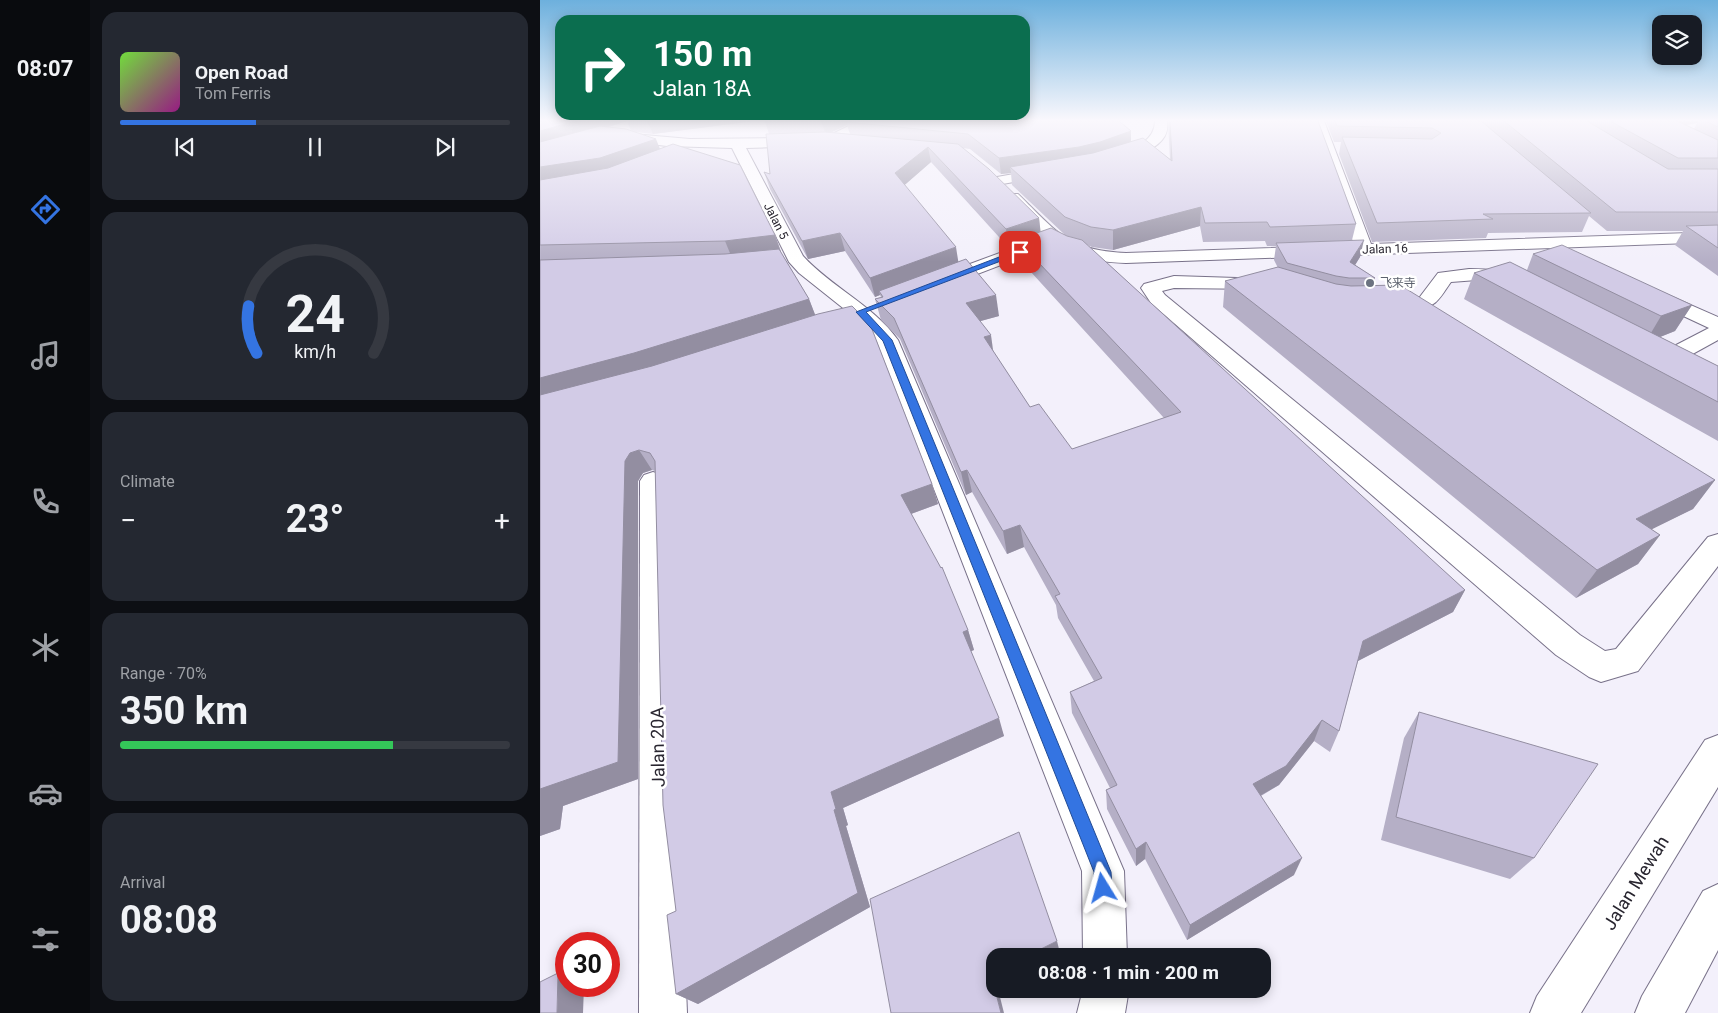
<!DOCTYPE html>
<html lang="en">
<head>
<meta charset="utf-8">
<style>
	:root { --surface:#171b24; --page:#242831; --text:#f1f3f6; --muted:#9ea1a6; --line:#363941; --accent:#3474e2 }
	body { margin:0; font-family:Roboto,"Noto Sans SC",sans-serif; background:var(--page); color:var(--text); height:100vh; display:flex; flex-direction:column; font-size:19px; white-space:nowrap }
	* { box-sizing:border-box; margin:0 }
	p { font-size:16px; color:var(--muted) }
	.icon { flex:none; width:28px; height:28px; fill:none; stroke:currentColor; stroke-width:2; stroke-linecap:round; stroke-linejoin:round }
	.map { position:relative; flex:1; overflow:hidden }
	.drawer { display:flex; flex-direction:column; gap:12px; padding:12px; background:#0d0f14; width:450px }
	.drawer>* { flex:none }
	.guide { position:absolute; left:15px; top:15px; width:475px; height:105px; border-radius:15px; box-shadow:0 2px 12px #0003; background:#0b6e4f; color:#fff; overflow:hidden }
	.tools { position:absolute; left:1112px; top:15px; display:grid; gap:10px }
	.tools a { display:grid; place-items:center; width:50px; height:50px; border-radius:10px; background:var(--surface); box-shadow:0 2px 12px #0003; font-size:25px }
	.speed { position:absolute; left:15px; top:932px; display:flex; gap:10px; font-size:25px; font-weight:700; text-align:center }
	.speed>* { display:grid; place-content:center; width:65px; height:65px; border-radius:50%; background:var(--surface); box-shadow:0 2px 12px #0003; line-height:1 }
	.speed .limit { border:8px solid #d22; background:#fff; color:#111 }
	.pin { position:absolute; display:grid; place-items:center; width:42px; height:42px; color:#fff; margin:-21px; border-radius:10px; box-shadow:0 2px 8px #0006 }
	.me { position:absolute; width:55px; margin:-28px; rotate:352deg; stroke-linejoin:round; filter:drop-shadow(0 0 4px #0008) }
	.turn { display:flex; align-items:center; gap:18px; height:105px; padding:0 15px; font-size:22px }
	.turn .icon { width:65px; height:65px; stroke-width:2.5 }
	.turn b { display:block; font-size:35px; line-height:42px }
	.big { font-size:38px; font-weight:700; line-height:1.1 }
	.drawer .card { flex:1; display:flex; flex-direction:column; justify-content:center; gap:8px; min-width:0; padding:0 18px; border-radius:15px; background:var(--page) }
	.drawer .dial { align-items:center; gap:0 }
	.dial svg { height:130px; overflow:visible; fill:none; stroke:var(--line); stroke-width:7; stroke-linecap:round; text-anchor:middle }
	.dial text { fill:var(--text); stroke:none }
	.song { display:flex; align-items:center; gap:15px }
	.cover { width:60px; height:60px; border-radius:8px; background:linear-gradient(135deg,hsl(100 70% 55%),hsl(310 70% 35%)) }
	.played { height:5px; border-radius:2px; background:linear-gradient(90deg,var(--accent) 35%,var(--line) 35%) }
	.keys { display:flex; justify-content:space-around; direction:ltr }
	.heat { display:flex; justify-content:space-between; align-items:center; font-size:28px; direction:ltr }
	.charge { height:8px; border-radius:4px; background:linear-gradient(90deg,#34c759 70%,var(--line) 0) }
	.trip { position:absolute; left:446px; top:948px; width:285px; height:50px; border-radius:15px; background:var(--surface); box-shadow:0 2px 12px #0003; font-weight:700; line-height:50px; text-align:center }
	main { display:flex; flex:1; min-height:0 }
	.dock { display:flex; flex-direction:column; width:90px; justify-content:space-around; align-items:center; background:#090b0e; color:var(--muted) }
	.dock .icon { width:35px; height:35px }
	.dock .active { color:var(--accent) }
	.dock b { font-size:22px; color:var(--text) }
	.map>svg:first-child { display:block }
	.lines { fill:none; stroke-linecap:round; stroke-linejoin:round }
	.minor-casing { stroke:#787189; stroke-width:2 }
	.minor { fill:#fff; fill-rule:evenodd }
	.wall { fill:#b5afc6; fill-rule:evenodd }
	.shaded-wall { fill:#938ea1 }
	.building { fill:#d2cbe6; stroke:#938ea1 }
	.route { fill:#3474e2; stroke:#224b93 }
	.worship-dot { fill:#6b7280; stroke:#fff; stroke-width:2 }
	.labels { text-anchor:middle; stroke-width:5; stroke-linejoin:round; paint-order:stroke }
	.far-street-label { font-size:12px; fill:#292630; stroke:#fff }
	.far-worship-label { font-size:12px; fill:#5b616d; stroke:#fff; text-anchor:start }
	.near-street-label { font-size:18px; fill:#292630; stroke:#fff }
</style>
</head>
<body>
<main>
<nav class="dock">
<b>08:07</b>
<svg class="icon active" aria-label="directions" viewBox="0 0 24 24"><path d="M12 3l9 9-9 9-9-9zM9 14v-3h6M13 9l2 2-2 2"/></svg>
<svg class="icon" aria-label="music" viewBox="0 0 24 24"><path d="M9 18V5l10-2v13"/><circle cx="6" cy="18" r="3"/><circle cx="16" cy="16" r="3"/></svg>
<svg class="icon" aria-label="phone" viewBox="0 0 24 24"><path d="M5 4h4l2 5-3 2q2 4 5 5l2-3 5 2v4C11 20 4 13 5 4z"/></svg>
<svg class="icon" aria-label="climate" viewBox="0 0 24 24"><path d="M12 3v18M4 7l16 10M4 17L20 7"/></svg>
<svg class="icon" aria-label="car" viewBox="0 0 24 24"><path d="M5 17H2v-5l4-1 3-4h7l3 4 3 1v5h-3M9 17h6M6 11h13"/><circle cx="7" cy="17" r="2"/><circle cx="17" cy="17" r="2"/></svg>
<svg class="icon" aria-label="filters" viewBox="0 0 24 24"><path d="M4 7h16M4 17h16"/><circle cx="9" cy="7" r="2"/><circle cx="15" cy="17" r="2"/></svg>
</nav>
<section class="drawer">
<div class="card">
<div class="song"><i class="cover"></i><div><b>Open Road</b><p>Tom Ferris</p></div></div>
<div class="played"></div>
<div class="keys"><svg class="icon" aria-label="previous" viewBox="0 0 24 24"><path d="M18 5L8 12l10 7zM5 5v14"/></svg><svg class="icon" aria-label="pause" viewBox="0 0 24 24"><path d="M8 5v14M16 5v14"/></svg><svg class="icon" aria-label="next" viewBox="0 0 24 24"><path d="M6 5l10 7-10 7zM19 5v14"/></svg></div>
</div>
<div class="card dial"><svg viewBox="0 0 100 80">
<path d="M14 69A42 42 0 1 1 86 69"/>
<path d="M14 69A42 42 0 0 1 9 40" stroke="#3474e2"/>
<text x="50" y="56" font-size="32" font-weight="700">24</text>
<text x="50" y="72" font-size="11">km/h</text>
</svg></div>
<div class="card"><p>Climate</p>
<div class="heat"><a>−</a><b class="big">23°</b><a>+</a></div>
</div>
<div class="card"><p>Range · 70%</p><b class="big">350 km</b><div class="charge"></div></div>
<div class="card"><p>Arrival</p><b class="big">08:08</b></div>
</section>
<div class="map">
<svg width="1178" height="1013" viewBox="0 0 1178 1013">
	<rect width="100%" height="100%" fill="#f3f0fb"/>
	<g class="lines">
		<defs>
			<g id="minor">
				<polygon points="319,121 334,121 294,144 284,144 282,141 284,138"/>
				<path d="M615,121H627C628,129 627,134 622,140C614,150 582,165 570,162L568,159L570,156C588,150 615,144 615,121Z"/>
				<path d="M772,121H784L831,244L1178,232V242L586,263C560,262 535,259 513,245L406,286L399,288L392,286L390,282L392,278L503,237L465,197L468,194H478C518,233 527,250 586,253L814,245Z"/>
				<path d="M81,133L150,139L265,138L272,142L265,146L206,148L263,256C291,287 333,305 358,340L584,871L587,956H543L542,871L337,342L313,316L259,273L249,262L192,148L127,146L76,140L74,137Z"/>
				<polygon points="503,169 508,170 510,173 508,176 457,185 452,184 450,181 452,178 457,177"/>
				<path d="M929,269C944,269 968,269 977,282L975,286L968,288L950,281L937,280L911,282C902,294 896,310 879,306L876,302L898,273Z"/>
				<polygon points="634,276 728,279 730,283 728,287 721,289 634,288 622,291 625,295 1040,635 1065,651 1076,649 1168,537 1178,534 1178,566 1098,671 1061,682 1049,677 1016,655 611,303 601,288 604,284"/>
				<polygon points="1114,289 1178,317 1178,340 1129,367 1121,369 1113,367 1110,362 1113,357 1169,328 1107,299 1104,295 1107,291"/>
				<polygon points="113,472 122,475 126,481 147,1013 99,1013 100,481 104,475"/>
				<polygon points="1178,735 1178,787 1041,1013 990,1013 997,996 1165,740"/>
				<polygon points="1178,884 1178,950 1145,1013 1095,1013 1102,996 1163,891"/>
				<polygon points="543,989 589,989 585,1013 537,1013"/>
			</g>
		</defs>
		<use href="#minor" class="minor-casing"/>
		<use href="#minor" class="minor"/>
	</g>
	<g class="wall">
		<path d="M0,121H214L113,134L96,132L120,149L235,235L241,252L269,299L275,315L392,484L398,504L371,514L428,630L434,650L431,651L464,736L303,808L308,825L306,826L330,907L158,1004L136,994V911L115,471L112,470L103,473L98,481V779L23,806L20,829L0,836ZM87,121L91,131L68,127Z"/>
		<path d="M225,121H579L591,131V142L630,159L628,121H778L816,224L812,240L820,257L815,265L835,278L833,285L1175,480L1153,509L1111,529L1120,535L1098,564L1036,598L683,307L685,281L738,268L734,260L736,246H727L725,241L663,242L660,226L573,250L552,247L547,245L925,590L913,612L818,661L799,731L790,752L774,741L739,785L721,796L754,875L647,940L605,859L596,866L567,809L566,790L570,788L532,713L530,692L554,681L518,618L516,605L484,547L467,554L432,492L426,495L360,339L341,320L335,299L341,297L340,295L335,297L305,251L268,259L230,189L224,172L230,174L229,134ZM307,125L310,134L291,132ZM423,148L430,149L461,174L471,173L472,185L524,234L500,232L499,218ZM391,162L468,247L478,244L480,260L624,418L532,449L490,407L453,351L440,321L459,316L418,262L364,185Z"/>
		<path d="M786,121H1178V276L1135,245L1143,231H1067L1049,216L1042,232L948,233L946,238L832,242L799,154L801,142H794ZM1155,123H1157L1154,129L1146,125Z"/>
		<polygon points="993,254 1152,305 1135,331 1120,337 1178,366 1178,441 924,299 934,273 987,270"/>
		<polygon points="879,712 994,858 970,879 841,840 864,738"/>
	</g>
	<g class="shaded-wall">
		<polygon points="36,121 87,121 0,148 0,131"/>
		<polygon points="107,121 214,121 113,134"/>
		<polygon points="281,121 316,121 307,122 307,125 286,135"/>
		<polygon points="1131,121 1159,121 1157,123 1127,128"/>
		<polygon points="591,131 591,145 560,157 470,167 471,173 461,174 459,158"/>
		<polygon points="116,139 122,154 68,173 0,184 0,167"/>
		<polygon points="388,147 391,162 359,190 355,173"/>
		<polygon points="661,207 660,226 573,250 573,230"/>
		<polygon points="499,218 501,235 477,240 478,244 468,247 466,229"/>
		<polygon points="300,233 305,251 268,259 262,241"/>
		<polygon points="235,235 241,252 192,258 185,241"/>
		<polygon points="824,240 820,257 807,278 810,262"/>
		<polygon points="416,247 419,266 339,291 340,295 335,297 330,278"/>
		<polygon points="456,295 459,316 430,324 426,303"/>
		<polygon points="269,299 276,317 0,402 0,378"/>
		<polygon points="1152,305 1135,331 1105,343 1121,316"/>
		<polygon points="451,335 454,357 444,337"/>
		<polygon points="99,450 112,470 103,473 98,481 98,779 23,806 20,829 0,836 0,789 85,461 90,453"/>
		<polygon points="427,470 432,492 426,495 421,472"/>
		<polygon points="1175,480 1153,509 1076,547 1096,519"/>
		<polygon points="392,484 398,504 368,515 361,495"/>
		<polygon points="480,525 484,547 467,554 463,531"/>
		<polygon points="1120,535 1098,564 1036,598 1057,570"/>
		<polygon points="925,590 913,612 814,663 823,641"/>
		<polygon points="428,630 434,650 429,652 423,632"/>
		<polygon points="459,718 464,736 303,808 308,825 306,826 330,907 158,1004 136,994 294,810 291,792"/>
		<polygon points="782,720 774,741 739,785 707,803 713,784"/>
		<polygon points="606,842 605,859 596,866 596,849"/>
		<polygon points="762,858 754,875 647,940 650,925"/>
		<polygon points="517,941 520,953 514,956 487,956"/>
		<polygon points="455,972 455,989 458,989 464,1013 461,1013 451,974"/>
		<polygon points="18,973 26,976 26,986 44,986 43,1013 17,1013"/>
	</g>
	<g class="building">
		<polygon points="0,121 36,121 0,131"/>
		<polygon points="225,121 282,121 225,122"/>
		<polygon points="310,121 579,121 591,131 560,142 539,147 459,158 428,134 307,122"/>
		<polygon points="630,121 778,121 816,224 730,227 727,222 665,223 661,207 573,230 551,227 525,217 470,167 553,153 603,138 632,161"/>
		<polygon points="795,121 941,121 1051,213 943,214 953,219 837,223 802,137 892,139 901,133 892,128 797,126"/>
		<polygon points="964,121 1047,121 1128,169 1178,169 1178,212 1076,212"/>
		<polygon points="1070,121 1137,121 1178,140 1178,158 1138,158"/>
		<polygon points="1165,121 1178,121 1178,127"/>
		<polygon points="60,126 86,129 116,139 60,158 0,167 0,142"/>
		<polygon points="285,132 418,144 449,169 499,218 466,229 388,147 355,173 416,247 330,278 300,233 262,241 224,172 230,174 226,134"/>
		<polygon points="133,144 200,165 235,235 185,241 0,245 0,180 68,168"/>
		<polygon points="1178,225 1178,248 1146,226"/>
		<polygon points="511,228 527,236 542,240 925,590 823,641 799,731 782,720 746,766 713,784 762,858 650,925 606,842 596,849 566,790 577,785 530,692 562,678 515,596 520,594 480,525 463,531 427,470 421,472 354,318 335,299 343,297 339,291 426,259 456,295 426,303 451,335 444,337 490,407 499,404 532,449 641,412 477,240"/>
		<polygon points="824,240 810,262 835,278 809,278 796,276 747,263 736,243"/>
		<polygon points="1022,245 1152,305 1121,316 993,254"/>
		<polygon points="239,249 269,299 94,353 0,378 0,260 185,254"/>
		<polygon points="970,262 1178,366 1178,402 934,273"/>
		<polygon points="738,267 796,284 811,286 860,285 1175,480 1096,519 1120,535 1057,570 685,281"/>
		<polygon points="312,306 330,324 392,484 361,495 401,568 402,567 428,630 423,632 459,718 291,792 296,809 294,810 318,893 136,994 127,915 136,911 123,805 115,461 110,453 99,450 90,453 85,461 78,762 0,789 0,395 112,366 278,314"/>
		<polygon points="879,712 1058,764 994,858 856,817"/>
		<polygon points="479,832 517,941 487,956 455,956 455,972 451,974 461,1013 351,1013 330,899"/>
		<polygon points="18,973 17,1013 0,1013 0,982"/>
	</g>
	<linearGradient id="sky" x2="0" y2="1"><stop stop-color="#6db0dd"/><stop offset="0.46" stop-color="#faf8fd"/><stop offset="1" stop-color="#faf8fd" stop-opacity="0"/></linearGradient>
	<rect width="1178" height="262" fill="url(#sky)"/>
	<polygon class="route" points="480,249 483,252 482,253 326,312 352,340 571,872 572,888 569,895 563,897 557,895 554,888 554,872 343,341 316,312"/>
	<circle class="worship-dot" cx="830" cy="283" r="5"/>
	<g class="labels">
		<g class="far-street-label">
			<text transform="translate(236 221) rotate(63)" y="4">Jalan 5</text>
			<text transform="translate(845 249) rotate(-2)" y="4">Jalan 16</text>
		</g>
		<g class="far-worship-label">
			<text x="840" y="287">飞来寺</text>
		</g>
		<g class="near-street-label">
			<text transform="translate(118 747) rotate(-91)" y="6">Jalan 20A</text>
			<text transform="translate(1096 883) rotate(-58)" y="6">Jalan Mewah</text>
		</g>
	</g>
</svg>
<div class="tools">
<a><svg class="icon" aria-label="layers" viewBox="0 0 24 24"><path d="M12 4l9 5-9 5-9-5zM3 14l9 5 9-5"/></svg></a>
</div>
<div class="speed"><div class="limit">30</div></div>
<div class="pin" style="left:480px;top:252px;background:#d93025"><svg class="icon" aria-label="arrive" viewBox="0 0 24 24"><path d="M6 21V4h12l-3 4 3 4H6"/></svg></div>
<svg class="me" style="left:563px;top:888px" viewBox="-20 -20 40 40"><path d="M0-17L14 15 0 8-14 15z" fill="#3474e2" stroke="#fff" stroke-width="4"/></svg>
<div class="trip">08:08 · 1 min · 200 m</div>
<div class="guide">
<div class="turn"><svg class="icon" aria-label="right" viewBox="0 0 24 24"><path d="M7 20v-9h11M14 6l5 5-5 5"/></svg><div><b>150 m</b>Jalan 18A</div></div>
</div>
</div>
</main>
</body>
</html>
